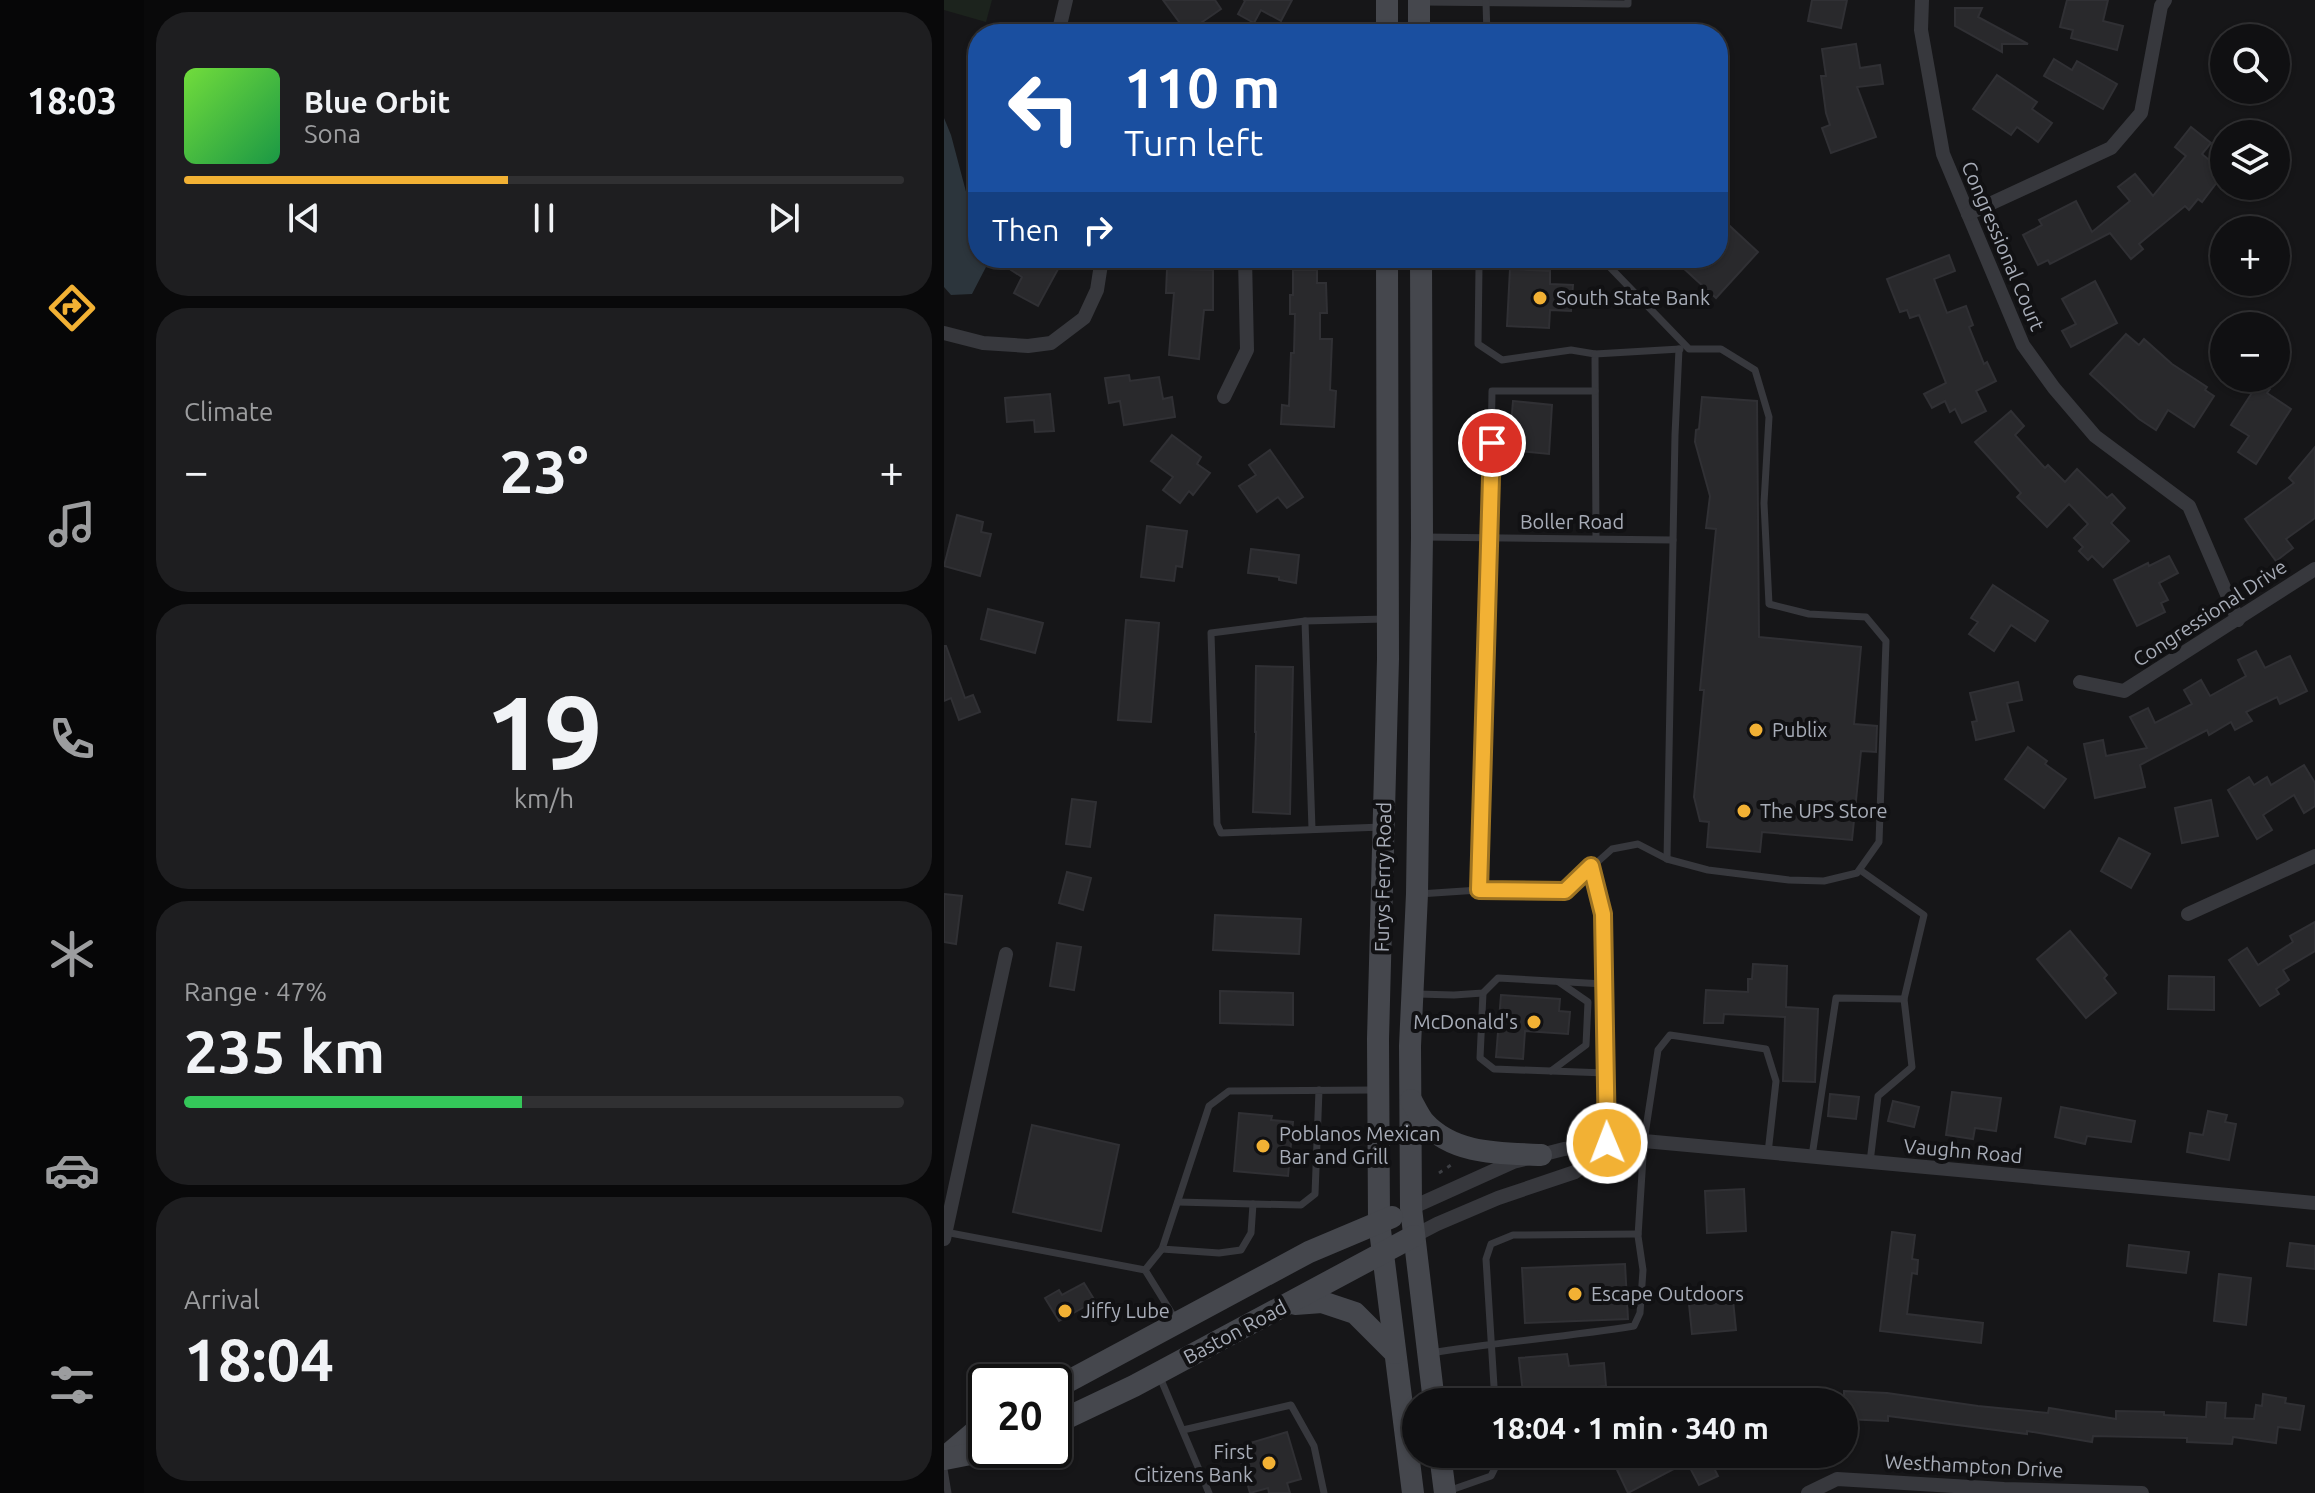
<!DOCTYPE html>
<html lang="en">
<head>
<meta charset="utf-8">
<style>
	:root { --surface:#101012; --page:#1e1e20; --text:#f1f3f6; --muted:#9c9d9f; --line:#303032; --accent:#f2b134 }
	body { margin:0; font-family:Ubuntu,sans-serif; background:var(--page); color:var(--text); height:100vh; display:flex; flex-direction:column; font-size:30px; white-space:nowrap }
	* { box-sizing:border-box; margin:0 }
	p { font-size:26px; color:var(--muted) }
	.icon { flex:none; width:44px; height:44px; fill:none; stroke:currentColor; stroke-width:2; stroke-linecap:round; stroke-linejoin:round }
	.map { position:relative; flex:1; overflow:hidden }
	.drawer { display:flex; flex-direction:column; gap:12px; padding:12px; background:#09090a; width:800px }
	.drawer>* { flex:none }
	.banner { position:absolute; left:24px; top:24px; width:760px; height:244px; border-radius:32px; box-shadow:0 2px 6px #0004,0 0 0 2px var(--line); background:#1a4fa0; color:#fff; overflow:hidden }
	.controls { position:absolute; left:1266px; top:24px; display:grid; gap:16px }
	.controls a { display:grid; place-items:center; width:80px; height:80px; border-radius:50%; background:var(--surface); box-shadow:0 2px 6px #0004,0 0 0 2px var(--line); font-size:40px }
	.speed { position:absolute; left:24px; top:1364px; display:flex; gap:16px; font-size:40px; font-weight:700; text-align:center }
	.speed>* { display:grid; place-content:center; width:104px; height:104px; border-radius:50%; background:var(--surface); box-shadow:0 2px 6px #0004,0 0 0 2px var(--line); line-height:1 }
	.speed .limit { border:4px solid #111; border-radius:12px; background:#fff; color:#111 }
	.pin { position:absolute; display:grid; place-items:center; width:68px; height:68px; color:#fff; margin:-34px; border:4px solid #fff; border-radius:50%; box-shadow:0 2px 8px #0007 }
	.me { position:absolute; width:88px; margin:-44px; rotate:359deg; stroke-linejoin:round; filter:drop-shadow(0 0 6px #0008) }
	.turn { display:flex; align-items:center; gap:28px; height:168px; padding:0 24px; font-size:36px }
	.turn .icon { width:104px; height:104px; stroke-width:2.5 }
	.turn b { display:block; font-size:56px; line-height:68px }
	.then { display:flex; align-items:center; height:76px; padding:0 24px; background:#0003; gap:16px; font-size:30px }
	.big { font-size:60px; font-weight:600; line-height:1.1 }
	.drawer .card { flex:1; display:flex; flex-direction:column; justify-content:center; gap:12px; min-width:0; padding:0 28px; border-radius:32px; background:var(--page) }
	.drawer .dial { align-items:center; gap:0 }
	.dial b { font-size:104px; line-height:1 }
	.song { display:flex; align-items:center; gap:24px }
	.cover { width:96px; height:96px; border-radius:12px; background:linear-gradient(135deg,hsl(100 70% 55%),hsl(140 70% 35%)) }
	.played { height:8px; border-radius:4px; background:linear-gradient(90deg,var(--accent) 45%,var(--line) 45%) }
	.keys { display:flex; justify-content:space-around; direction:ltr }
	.heat { display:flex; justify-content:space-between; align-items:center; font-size:44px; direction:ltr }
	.charge { height:12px; border-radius:6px; background:linear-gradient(90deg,#34c759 47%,var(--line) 0) }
	.trip { position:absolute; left:458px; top:1388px; width:456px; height:80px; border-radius:40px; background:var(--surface); box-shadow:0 2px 6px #0004,0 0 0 2px var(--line); font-weight:600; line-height:80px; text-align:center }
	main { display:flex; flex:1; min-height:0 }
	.dock { display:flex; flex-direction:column; width:144px; justify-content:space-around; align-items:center; background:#060607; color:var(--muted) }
	.dock .icon { width:56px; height:56px }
	.dock .active { color:var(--accent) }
	.dock b { font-size:36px; color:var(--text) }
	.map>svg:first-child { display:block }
	.green { fill:#1c231d }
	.water { fill:#2c353c }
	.building { fill:#29292c; stroke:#303034; stroke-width:2 }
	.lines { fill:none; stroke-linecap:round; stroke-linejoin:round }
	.path { stroke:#3d3f44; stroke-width:3; stroke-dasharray:4 6; stroke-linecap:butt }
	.service { stroke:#37383d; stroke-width:7 }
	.minor { stroke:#37383d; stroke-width:14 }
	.secondary { stroke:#45474d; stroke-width:22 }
	.route-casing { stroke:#9d7322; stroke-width:20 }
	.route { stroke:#f2b134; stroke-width:14 }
	.poi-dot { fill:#f2b134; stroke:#111113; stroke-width:3 }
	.labels { text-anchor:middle; stroke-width:8; stroke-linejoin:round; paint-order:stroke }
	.street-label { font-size:20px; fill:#a8adb8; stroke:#111113 }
	.poi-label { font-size:20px; fill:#a8adb8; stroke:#111113; text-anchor:start }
</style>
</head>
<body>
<main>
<nav class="dock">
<b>18:03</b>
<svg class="icon active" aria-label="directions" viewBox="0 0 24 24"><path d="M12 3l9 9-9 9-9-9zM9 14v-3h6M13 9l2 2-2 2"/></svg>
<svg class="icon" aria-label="music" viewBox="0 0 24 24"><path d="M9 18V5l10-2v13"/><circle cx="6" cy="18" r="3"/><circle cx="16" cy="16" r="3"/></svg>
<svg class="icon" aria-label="phone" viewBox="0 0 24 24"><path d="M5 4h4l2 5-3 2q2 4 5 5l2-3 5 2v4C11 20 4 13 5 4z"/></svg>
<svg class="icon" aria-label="climate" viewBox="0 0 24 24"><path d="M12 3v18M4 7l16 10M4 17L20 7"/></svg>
<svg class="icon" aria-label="car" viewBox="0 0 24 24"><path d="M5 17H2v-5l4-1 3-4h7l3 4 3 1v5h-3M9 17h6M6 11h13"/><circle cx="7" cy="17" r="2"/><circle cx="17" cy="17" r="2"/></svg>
<svg class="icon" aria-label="filters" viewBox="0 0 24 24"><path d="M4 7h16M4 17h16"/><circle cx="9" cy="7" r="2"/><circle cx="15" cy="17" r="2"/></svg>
</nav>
<section class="drawer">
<div class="card">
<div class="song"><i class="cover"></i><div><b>Blue Orbit</b><p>Sona</p></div></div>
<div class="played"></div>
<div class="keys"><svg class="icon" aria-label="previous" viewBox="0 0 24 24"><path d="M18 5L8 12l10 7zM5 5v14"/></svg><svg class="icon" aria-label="pause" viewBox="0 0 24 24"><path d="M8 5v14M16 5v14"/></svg><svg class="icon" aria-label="next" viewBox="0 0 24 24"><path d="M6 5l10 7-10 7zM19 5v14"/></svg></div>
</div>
<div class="card"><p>Climate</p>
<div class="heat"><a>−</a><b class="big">23°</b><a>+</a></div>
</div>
<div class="card dial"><b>19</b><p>km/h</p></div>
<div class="card"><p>Range · 47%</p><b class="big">235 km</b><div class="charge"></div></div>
<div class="card"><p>Arrival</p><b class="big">18:04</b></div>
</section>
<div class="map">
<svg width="1371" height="1493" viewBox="0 0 1371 1493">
	<rect width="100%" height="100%" fill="#161618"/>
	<polygon class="green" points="0,0 48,0 42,22 0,10"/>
	<polygon class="water" points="0,118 7,135 34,237 34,258 40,258 42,267 28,294 7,295 0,287"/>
	<g class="building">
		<polygon points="219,0 271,0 277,9 254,25 260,34 244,34"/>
		<polygon points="300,0 348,0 337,21 317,10 310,23 294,14 301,1"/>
		<polygon points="868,0 903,0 897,28 864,21"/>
		<polygon points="1123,0 1164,0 1159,21 1179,26 1173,50 1127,38 1129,30 1116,27"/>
		<polygon points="1011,8 1038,8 1034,17 1084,44 1058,44 1058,52 1011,26"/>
		<polygon points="912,44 916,68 936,65 939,84 913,87 932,137 887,153 878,128 886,125 882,113 877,76 882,76 878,49"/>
		<polygon points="1110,59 1128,70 1133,61 1173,84 1159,109 1100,76"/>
		<polygon points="1053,75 1093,102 1088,109 1108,123 1094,142 1073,127 1067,135 1029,109"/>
		<polygon points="1247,127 1267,143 1258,154 1280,173 1258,202 1254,199 1245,210 1241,206 1195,244 1199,249 1187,259 1166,233 1106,264 1104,260 1094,265 1079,235 1098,225 1095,220 1132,201 1148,232 1186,201 1174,187 1191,174 1209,196 1242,156 1231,147"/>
		<polygon points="774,215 814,252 772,298 737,266 745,258 774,258"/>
		<polygon points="1005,255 1011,271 990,279 1003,313 1022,306 1029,325 1025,327 1040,364 1043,362 1052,381 1032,391 1042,411 1018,423 1011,409 1006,412 1001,401 988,408 980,394 1002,383 975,315 966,318 963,310 956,312 943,279"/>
		<polygon points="73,258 120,258 94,306 70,293 78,277 67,270"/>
		<polygon points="223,269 269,270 269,310 260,310 255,359 225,355 230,293 222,293"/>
		<polygon points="566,269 606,271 606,284 629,285 627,311 606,310 605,328 563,326"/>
		<polygon points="349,270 373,270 373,283 382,283 383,313 376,313 376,339 388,339 386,390 392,391 390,427 337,424 338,405 345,406 347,353 350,353 351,314 346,314 346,295 349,295"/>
		<polygon points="1151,281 1173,323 1127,347 1118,331 1132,324 1118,299"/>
		<polygon points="1182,334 1195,345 1200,339 1228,364 1263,387 1261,390 1270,396 1250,427 1224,410 1212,430 1195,419 1146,374"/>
		<polygon points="185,375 186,381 215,377 219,399 228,397 231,417 180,425 176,401 165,403 161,378"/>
		<polygon points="1315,382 1326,389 1323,393 1347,409 1312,464 1294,452 1305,436 1287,425"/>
		<polygon points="106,394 110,431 91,432 90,420 63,422 61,398"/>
		<polygon points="758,397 813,401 815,637 917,647 910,724 933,726 932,752 917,751 908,840 818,832 816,852 763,847 765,822 756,821 750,797 760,690 756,690 772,529 762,528 766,496 751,442 752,430 755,429"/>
		<polygon points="569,401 608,405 605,454 565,450"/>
		<polygon points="1067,411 1080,426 1071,435 1101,468 1104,465 1121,482 1133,469 1163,498 1168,494 1181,508 1167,523 1185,541 1159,567 1148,556 1144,560 1135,551 1139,547 1130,538 1144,524 1125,504 1103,527 1073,497 1077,493 1031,442"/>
		<polygon points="228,435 257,457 253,464 266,473 249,495 245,491 236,503 219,490 229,477 207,461"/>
		<polygon points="1371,447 1371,518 1342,539 1349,548 1332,561 1301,519 1350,483 1345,478"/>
		<polygon points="326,450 359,497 343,508 334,497 313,512 295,486 312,475 305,465"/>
		<polygon points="13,515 39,522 37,532 47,534 36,576 0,566"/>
		<polygon points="203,526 243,531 238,567 232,566 230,581 197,577"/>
		<polygon points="307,549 355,555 352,583 335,580 335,577 304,573"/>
		<polygon points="1225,556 1234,573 1215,583 1224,600 1217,603 1221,612 1193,626 1170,580 1204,563 1205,566"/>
		<polygon points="1049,585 1104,621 1091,641 1067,625 1050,651 1025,634 1034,622 1027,618"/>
		<polygon points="44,609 99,623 91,653 37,639"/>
		<polygon points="182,620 215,623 207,722 174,720"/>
		<polygon points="0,646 2,646 21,698 29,695 36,712 15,720 7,698 0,701"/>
		<polygon points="1312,651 1321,668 1346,656 1363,691 1336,704 1333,697 1302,712 1308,721 1291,730 1287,722 1265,735 1263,730 1196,765 1201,787 1151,798 1140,744 1159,740 1162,756 1203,748 1186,717 1204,708 1211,723 1248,704 1240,690 1257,680 1266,696 1302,676 1294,660"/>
		<polygon points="312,666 349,667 346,814 309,812 312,732 311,732"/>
		<polygon points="1074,682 1078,700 1063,703 1070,731 1032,740 1028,722 1033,721 1026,693"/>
		<polygon points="1084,747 1103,761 1101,764 1122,779 1100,808 1061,779"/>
		<polygon points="1360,765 1371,783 1371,806 1360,813 1350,795 1319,815 1328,830 1313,839 1284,790 1305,777 1310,785 1323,777 1327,785"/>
		<polygon points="128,799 152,802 146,847 122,844"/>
		<polygon points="1267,800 1274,836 1238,843 1231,808"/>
		<polygon points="1175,838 1206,854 1187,888 1157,871"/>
		<polygon points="123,872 147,878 139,910 115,903"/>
		<polygon points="0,894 18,896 12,944 0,942"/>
		<polygon points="271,915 357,919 355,954 269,950"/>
		<polygon points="1371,922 1371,951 1339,970 1345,980 1332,989 1335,994 1316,1006 1285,960 1303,948 1314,965 1349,942 1346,936"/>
		<polygon points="1126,931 1163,975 1160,978 1172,993 1142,1018 1093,959"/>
		<polygon points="113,943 137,947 130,990 106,986"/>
		<polygon points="809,964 843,966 842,1007 874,1009 871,1082 839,1081 841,1017 780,1014 779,1023 760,1023 762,990 804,992 804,979 808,979"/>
		<polygon points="1225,976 1270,977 1270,1010 1224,1009"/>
		<polygon points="276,991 349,993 349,1025 276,1023"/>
		<polygon points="557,995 616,999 615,1011 626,1012 624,1034 581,1031 579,1059 552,1057"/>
		<polygon points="1008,1092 1057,1098 1052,1131 1031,1128 1029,1139 1002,1135"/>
		<polygon points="886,1094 915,1097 912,1119 884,1116"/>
		<polygon points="949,1101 975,1107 970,1127 944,1121"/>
		<polygon points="1117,1107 1191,1121 1187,1142 1143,1136 1141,1144 1111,1137"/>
		<polygon points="1264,1111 1283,1115 1281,1122 1292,1124 1285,1160 1243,1152 1246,1133 1259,1135"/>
		<polygon points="295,1113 328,1116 327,1120 349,1122 344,1176 290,1171"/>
		<polygon points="88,1125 175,1145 157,1231 69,1212"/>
		<polygon points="800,1189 802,1231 763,1233 761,1191"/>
		<polygon points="948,1232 971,1235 968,1259 974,1260 973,1274 968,1273 963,1314 1039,1323 1037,1343 936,1331"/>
		<polygon points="1346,1243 1371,1246 1371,1269 1343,1266"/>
		<polygon points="1185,1245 1245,1252 1242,1273 1183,1266"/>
		<polygon points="681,1264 684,1319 581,1323 578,1268"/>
		<polygon points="1275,1274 1307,1278 1302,1325 1270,1321"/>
		<polygon points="140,1283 151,1301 115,1321 101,1298 115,1290 118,1295"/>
		<polygon points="788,1290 792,1330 748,1334 744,1294"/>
		<polygon points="623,1354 625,1366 660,1363 662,1386 628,1390 629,1402 580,1402 575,1358"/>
		<polygon points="900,1391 943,1393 1034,1406 1104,1413 1105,1408 1172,1419 1172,1411 1220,1412 1220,1415 1262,1417 1263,1402 1282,1403 1281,1418 1310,1419 1312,1405 1318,1406 1319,1394 1342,1398 1341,1403 1360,1406 1356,1430 1334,1427 1332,1443 1289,1437 1288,1444 1243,1442 1243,1438 1149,1436 1148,1442 1083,1431 1083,1434 944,1416 944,1421 900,1419"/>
		<polygon points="343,1432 357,1479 343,1483 346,1493 325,1493 324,1488 306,1493 293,1447"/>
		<polygon points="706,1454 763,1454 774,1476 755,1485 743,1462 684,1493 673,1470"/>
	</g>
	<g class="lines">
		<polyline class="path" points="495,1173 510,1163"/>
		<g class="service">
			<polyline points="478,2 684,4 684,0"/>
			<polyline points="542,3 543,34"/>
			<polyline points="537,258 535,267 534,344 558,360 627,350 651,354 652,538"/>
			<polyline points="651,354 736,349"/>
			<polyline points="480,537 729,540"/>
			<polyline points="361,621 368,829"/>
			<polyline points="438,827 277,833 273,824 267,633 361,621 441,619"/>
			<polyline points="723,859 731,435 735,349"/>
			<polyline points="647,866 659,914 663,1143"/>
			<polyline points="535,890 545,580 548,391 651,391"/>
			<polyline points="475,894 535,890 621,891 668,849 694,844 723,859 764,870 845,880 880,881 913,873 935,842 942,641 922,617 865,614 825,604 820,503 825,417 811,370 777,349 745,349 657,258"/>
			<polyline points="539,993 536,1058 550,1069 662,1073"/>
			<polyline points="473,994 510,995 539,993 554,978 660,984"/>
			<polyline points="607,1071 642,1045 644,1002 615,982"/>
			<polyline points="375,1090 371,1194 357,1205 309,1204 307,1233 297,1250 275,1253 218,1249 265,1106 285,1091 429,1090"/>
			<polyline points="868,1156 892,998 960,999 980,915 916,870"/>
			<polyline points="926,1162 934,1096 968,1067 960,999"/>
			<polyline points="234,1202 309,1204"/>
			<polyline points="1,1232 201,1270 232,1320"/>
			<polyline points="201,1270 218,1249"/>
			<path d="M486,1353C554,1342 622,1337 690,1326L696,1313L699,1270L694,1236L700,1141L714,1050L726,1035L822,1049L832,1081L824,1153"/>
			<polyline points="215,1375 265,1493"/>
			<polyline points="551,1402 542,1259 547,1244 569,1235 694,1234"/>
			<polyline points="239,1430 347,1405 370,1446 380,1493"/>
			<polyline points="0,1469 4,1493"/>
			<polyline points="504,1491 547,1476 556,1458 555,1454"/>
		</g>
		<g class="minor">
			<polyline points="978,0 977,30 999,154 1079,345 1110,388 1151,436 1245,506 1294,620"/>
			<polyline points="114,34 122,0"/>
			<polyline points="1024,214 1167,148 1197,113 1217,6 1221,0"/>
			<polyline points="0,333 39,343 84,346 107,343 140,318 153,290 158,258"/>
			<polyline points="280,397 303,350 301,258"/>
			<polyline points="1136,682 1180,691 1371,569"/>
			<polyline points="1244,914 1371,856"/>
			<polyline points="467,1208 569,1162 620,1149 700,1141 1371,1203"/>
			<polyline points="470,1236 493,1224 554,1198 631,1172 663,1144"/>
			<polyline points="0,1239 62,954"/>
			<polyline points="864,1493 893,1479 1060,1489 1198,1493"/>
		</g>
		<g class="secondary">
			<polyline points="443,0 443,34"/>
			<polyline points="475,0 475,34"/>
			<polyline points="443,258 444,659 434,1039 435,1222 469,1493"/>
			<polyline points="477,258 478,537 473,894 466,1046 467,1208 490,1402"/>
			<path d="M467,1100C471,1107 475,1116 480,1122C510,1155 556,1153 597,1155"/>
			<polyline points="351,1304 378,1302 411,1313 451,1353"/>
			<polyline points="110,1389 365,1252 448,1217"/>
			<polyline points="110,1424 190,1386 470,1236"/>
			<polyline points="496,1454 501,1493"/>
			<polyline points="0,1458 42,1422"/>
			<polyline points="1,1459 47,1450"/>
		</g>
	</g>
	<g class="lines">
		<defs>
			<polyline id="route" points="548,443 535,890 621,891 647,866 659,914 663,1143"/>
		</defs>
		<use href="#route" class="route-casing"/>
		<use href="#route" class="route"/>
	</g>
	<g class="poi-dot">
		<circle cx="596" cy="298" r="8"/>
		<circle cx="812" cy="730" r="8"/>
		<circle cx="800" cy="811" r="8"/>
		<circle cx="590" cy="1022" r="8"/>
		<circle cx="319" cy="1146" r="8"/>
		<circle cx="631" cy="1294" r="8"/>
		<circle cx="121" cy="1311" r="8"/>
		<circle cx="325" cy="1463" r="8"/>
	</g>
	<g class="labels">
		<g class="street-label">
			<text transform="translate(1059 246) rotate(67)" y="7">Congressional Court</text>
			<text x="628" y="529">Boller Road</text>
			<text transform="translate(1266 613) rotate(-33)" y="7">Congressional Drive</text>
			<text transform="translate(439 877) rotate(-89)" y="7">Furys Ferry Road</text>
			<text transform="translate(1019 1151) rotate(5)" y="7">Vaughn Road</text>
			<text transform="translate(291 1332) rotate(-28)" y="7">Baston Road</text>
			<text transform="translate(1030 1466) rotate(3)" y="7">Westhampton Drive</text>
		</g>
		<g class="poi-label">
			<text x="612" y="305">South State Bank</text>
			<text x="828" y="737">Publix</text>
			<text x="816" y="818">The UPS Store</text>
			<text x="574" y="1029" text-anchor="end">McDonald's</text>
			<text x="335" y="1141">Poblanos Mexican<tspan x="335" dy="23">Bar and Grill</tspan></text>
			<text x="647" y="1301">Escape Outdoors</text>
			<text x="137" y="1318">Jiffy Lube</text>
			<text x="309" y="1459" text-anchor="end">First<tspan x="309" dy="23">Citizens Bank</tspan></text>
		</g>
	</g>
</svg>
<div class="controls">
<a><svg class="icon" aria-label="search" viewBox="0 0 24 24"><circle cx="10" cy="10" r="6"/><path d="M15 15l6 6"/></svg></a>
<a><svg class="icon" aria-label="layers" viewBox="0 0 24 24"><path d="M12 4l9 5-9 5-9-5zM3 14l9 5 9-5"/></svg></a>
<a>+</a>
<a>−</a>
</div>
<div class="speed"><div class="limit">20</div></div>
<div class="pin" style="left:548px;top:443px;background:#d93025"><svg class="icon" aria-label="arrive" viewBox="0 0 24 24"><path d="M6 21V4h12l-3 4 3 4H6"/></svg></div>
<svg class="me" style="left:663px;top:1143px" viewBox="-20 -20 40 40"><circle r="17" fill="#f2b134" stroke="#fff" stroke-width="3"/><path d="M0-11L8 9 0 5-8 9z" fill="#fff"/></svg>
<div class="trip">18:04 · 1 min · 340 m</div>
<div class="banner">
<div class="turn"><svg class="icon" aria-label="left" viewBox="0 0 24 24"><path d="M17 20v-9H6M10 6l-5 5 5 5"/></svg><div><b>110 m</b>Turn left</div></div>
<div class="then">Then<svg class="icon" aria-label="right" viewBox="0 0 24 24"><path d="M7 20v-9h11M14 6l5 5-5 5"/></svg></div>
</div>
</div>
</main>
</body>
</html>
